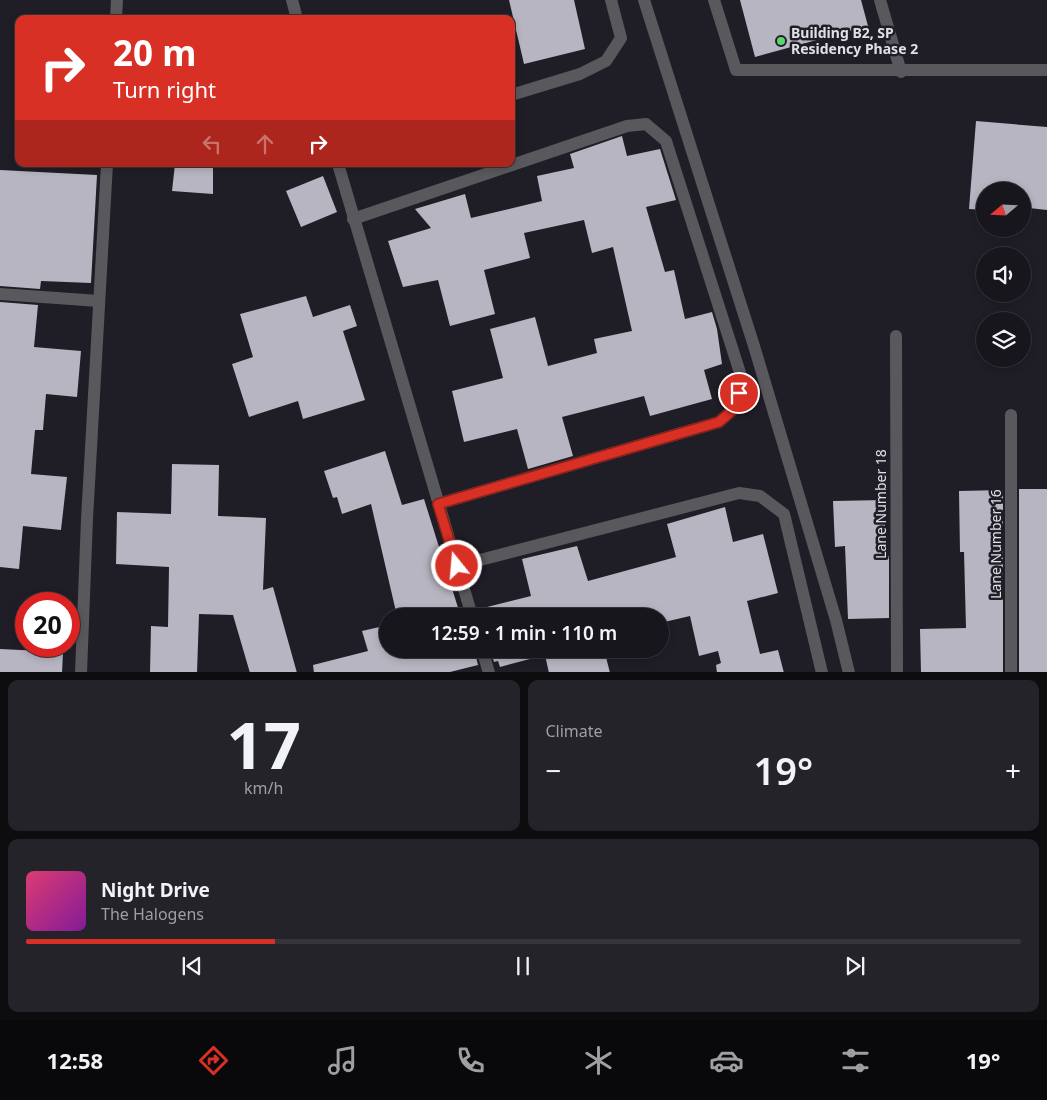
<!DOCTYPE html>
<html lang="en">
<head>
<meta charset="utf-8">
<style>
	:root { --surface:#17161c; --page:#242329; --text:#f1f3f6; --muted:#9e9fa3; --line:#36353b; --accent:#d93025 }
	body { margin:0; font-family:"Noto Sans",sans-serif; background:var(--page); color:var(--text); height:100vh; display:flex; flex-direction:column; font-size:19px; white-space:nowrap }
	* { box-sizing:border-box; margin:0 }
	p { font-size:16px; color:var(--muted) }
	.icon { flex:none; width:28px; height:28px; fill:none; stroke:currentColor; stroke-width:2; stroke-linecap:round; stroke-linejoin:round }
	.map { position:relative; height:672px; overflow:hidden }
	.sheet { display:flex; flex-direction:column; gap:8px; padding:8px; background:#0d0c0f; flex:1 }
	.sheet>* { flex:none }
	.guide { position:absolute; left:15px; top:15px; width:500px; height:152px; border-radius:10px; box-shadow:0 2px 8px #0003,0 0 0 1px var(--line); background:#d93025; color:#fff; overflow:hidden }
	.needle { width:32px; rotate:251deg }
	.fabs { position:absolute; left:976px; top:182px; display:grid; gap:10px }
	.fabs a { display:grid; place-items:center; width:55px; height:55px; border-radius:50%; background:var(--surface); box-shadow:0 2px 8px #0003,0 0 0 1px var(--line); font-size:25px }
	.speed { position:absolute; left:15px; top:592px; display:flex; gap:10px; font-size:25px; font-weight:700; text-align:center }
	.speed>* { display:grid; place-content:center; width:65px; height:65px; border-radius:50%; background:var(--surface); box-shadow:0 2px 8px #0003,0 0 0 1px var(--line); line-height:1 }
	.speed .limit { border:8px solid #d22; background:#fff; color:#111 }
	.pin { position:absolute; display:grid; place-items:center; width:42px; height:42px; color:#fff; margin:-21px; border:2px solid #fff; border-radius:50%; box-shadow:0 1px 5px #0007 }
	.me { position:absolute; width:55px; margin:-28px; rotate:343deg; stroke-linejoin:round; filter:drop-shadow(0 0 4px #0008) }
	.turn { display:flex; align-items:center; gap:18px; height:105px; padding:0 15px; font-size:22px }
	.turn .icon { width:65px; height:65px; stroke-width:2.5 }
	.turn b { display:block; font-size:35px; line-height:42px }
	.lanes { display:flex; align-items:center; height:48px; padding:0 15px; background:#0003; justify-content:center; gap:25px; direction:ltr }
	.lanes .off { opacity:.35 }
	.big { font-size:38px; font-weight:600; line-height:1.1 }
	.sheet .widget { flex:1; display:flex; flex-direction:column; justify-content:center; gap:8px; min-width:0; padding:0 18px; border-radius:10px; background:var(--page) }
	.sheet .dial { align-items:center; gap:0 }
	.dial b { font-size:65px; line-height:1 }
	.song { display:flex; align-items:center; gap:15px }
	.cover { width:60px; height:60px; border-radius:8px; background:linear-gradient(135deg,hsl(340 70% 55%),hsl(290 70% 35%)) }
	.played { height:5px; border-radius:2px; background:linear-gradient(90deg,var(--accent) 25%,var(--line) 25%) }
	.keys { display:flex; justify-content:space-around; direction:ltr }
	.heat { display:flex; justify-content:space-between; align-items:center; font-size:28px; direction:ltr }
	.sheet .tiles { flex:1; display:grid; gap:8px; grid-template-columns:1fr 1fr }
	.widget:last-child { grid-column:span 2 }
	.trip { position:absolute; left:379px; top:608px; width:290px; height:50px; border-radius:25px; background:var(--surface); box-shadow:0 2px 8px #0003,0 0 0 1px var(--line); font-weight:600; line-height:50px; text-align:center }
	.menu { display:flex; height:80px; justify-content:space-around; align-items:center; background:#09090b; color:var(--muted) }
	.menu .icon { width:35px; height:35px }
	.menu .active { color:var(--accent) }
	.menu b { font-size:22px; color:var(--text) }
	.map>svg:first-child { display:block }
	.building { fill:#b7b5c1 }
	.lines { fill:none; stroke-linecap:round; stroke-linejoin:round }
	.minor { stroke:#59585d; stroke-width:12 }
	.route-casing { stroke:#8d1f18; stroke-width:12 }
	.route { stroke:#d93025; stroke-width:9 }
	.poi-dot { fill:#5fd56b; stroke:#1f1d26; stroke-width:2 }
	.labels { text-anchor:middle; stroke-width:5; stroke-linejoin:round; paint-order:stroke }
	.poi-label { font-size:14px; font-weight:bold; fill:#e0dfe5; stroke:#1f1d26; text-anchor:start }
	.street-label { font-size:14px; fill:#e0dfe5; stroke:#1f1d26 }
</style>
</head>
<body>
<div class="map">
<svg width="1047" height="673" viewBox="0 0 1047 673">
	<rect width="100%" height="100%" fill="#1f1d26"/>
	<g class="building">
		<polygon points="509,0 574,0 585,49 524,64"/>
		<polygon points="740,0 861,0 868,26 755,57"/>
		<polygon points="976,121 1047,127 1047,210 1029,208 1029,214 1022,213 1022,191 985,191 985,210 969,209"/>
		<polygon points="622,136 627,156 660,149 676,200 646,207 665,272 674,270 685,319 712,312 717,329 722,364 704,370 712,399 650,416 644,396 562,417 573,456 528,469 517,429 464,442 452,391 503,378 490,329 535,317 548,366 597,353 594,339 632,331 613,247 592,253 584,220 524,233 530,258 484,270 495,314 450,326 438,280 403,287 388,241 431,228 415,209 465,194 471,218 542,201 537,176 574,168 570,154"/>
		<polygon points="175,164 213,164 213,194 172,191"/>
		<polygon points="0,170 97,175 91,283 41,281 40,289 0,286"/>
		<polygon points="323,176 337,212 301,227 286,191"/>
		<polygon points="306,296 313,317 350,305 357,326 343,331 365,400 303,419 298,401 249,417 232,364 253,357 240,314"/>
		<polygon points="0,302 38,305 34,347 81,351 77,397 46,394 43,430 35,430 31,474 67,477 61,530 23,526 19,569 0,567"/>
		<polygon points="385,451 402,505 424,499 460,614 463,613 464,616 397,616 371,504 342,514 337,497 333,498 324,471"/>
		<polygon points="172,464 219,465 218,516 266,518 263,590 273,587 297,673 250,673 233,615 199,614 197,673 150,673 151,626 168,627 169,567 116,564 117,512 171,514"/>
		<rect x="1019" y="489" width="28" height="184"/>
		<polygon points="1003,490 1003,673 921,673 920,629 966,628 964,552 960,552 959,491"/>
		<polygon points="884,500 886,556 889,556 889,618 848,619 845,546 835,547 833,501"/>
		<polygon points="725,507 733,542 763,534 778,593 747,601 760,654 778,650 784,673 717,673 716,665 721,663 718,651 699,656 690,616 660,623 660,616 480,616 479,609 531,596 522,559 577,546 588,581 676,557 667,524"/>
		<polygon points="388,625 388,649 474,649 478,665 446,673 314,673 313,665 368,651 362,631"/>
		<polygon points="0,649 63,652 62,673 0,673"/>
		<polygon points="490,649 604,649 610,673 549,673 545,655 500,667 498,661 494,662"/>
	</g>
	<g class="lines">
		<g class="minor">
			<polyline points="292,0 297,19"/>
			<polyline points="644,0 754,346 836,620 849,673"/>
			<polyline points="714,0 736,70 1047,70"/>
			<polyline points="880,0 901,72"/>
			<polyline points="116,19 117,0"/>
			<polyline points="511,95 580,74 606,61 621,38 611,0"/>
			<polyline points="338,164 472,616"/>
			<polyline points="353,219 627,126 646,124 666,141 742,379 735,408 719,422 438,504"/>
			<polyline points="0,294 99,301"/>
			<polyline points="896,336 897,673"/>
			<polyline points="457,566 739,493 760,496 784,514 822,673"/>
			<polyline points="482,649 489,673"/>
			<polyline points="81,673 87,519 107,164"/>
			<polyline points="1011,673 1011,415"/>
		</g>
	</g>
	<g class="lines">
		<defs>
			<polyline id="route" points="457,566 438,504 719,422 735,408 739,393"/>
		</defs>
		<use href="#route" class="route-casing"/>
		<use href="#route" class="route"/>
	</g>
	<circle class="poi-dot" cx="781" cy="41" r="5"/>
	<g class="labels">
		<g class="poi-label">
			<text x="791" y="38">Building B2, SP<tspan x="791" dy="16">Residency Phase 2</tspan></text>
		</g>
		<g class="street-label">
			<text transform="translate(881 504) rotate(-90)" y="5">Lane Number 18</text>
			<text transform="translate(996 544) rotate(-90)" y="5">Lane Number 16</text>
		</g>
	</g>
</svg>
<div class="fabs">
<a><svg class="needle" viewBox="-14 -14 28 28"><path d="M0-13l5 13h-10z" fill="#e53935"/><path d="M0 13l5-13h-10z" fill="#9e9fa3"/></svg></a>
<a><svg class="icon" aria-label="sound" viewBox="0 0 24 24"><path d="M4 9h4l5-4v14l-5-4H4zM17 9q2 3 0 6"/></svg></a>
<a><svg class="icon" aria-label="layers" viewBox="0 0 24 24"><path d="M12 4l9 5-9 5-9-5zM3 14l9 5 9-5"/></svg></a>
</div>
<div class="speed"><div class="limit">20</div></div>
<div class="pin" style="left:739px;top:393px;background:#d93025"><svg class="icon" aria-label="arrive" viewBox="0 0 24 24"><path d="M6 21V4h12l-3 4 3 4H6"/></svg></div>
<svg class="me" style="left:457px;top:566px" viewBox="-20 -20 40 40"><circle r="17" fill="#d93025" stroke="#fff" stroke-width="3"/><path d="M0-11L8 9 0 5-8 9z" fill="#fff"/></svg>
<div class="trip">12:59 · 1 min · 110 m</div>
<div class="guide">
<div class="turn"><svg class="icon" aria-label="right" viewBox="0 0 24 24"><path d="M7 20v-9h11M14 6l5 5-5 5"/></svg><div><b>20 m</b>Turn right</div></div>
<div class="lanes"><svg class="icon off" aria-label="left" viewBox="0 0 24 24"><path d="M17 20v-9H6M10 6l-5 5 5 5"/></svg><svg class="icon off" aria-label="ahead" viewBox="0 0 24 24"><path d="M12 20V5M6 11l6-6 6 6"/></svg><svg class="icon" aria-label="right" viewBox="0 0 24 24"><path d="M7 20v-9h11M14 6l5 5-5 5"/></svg></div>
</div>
</div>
<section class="sheet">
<div class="tiles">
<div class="widget dial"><b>17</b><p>km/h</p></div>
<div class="widget"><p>Climate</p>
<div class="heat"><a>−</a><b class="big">19°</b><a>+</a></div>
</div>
<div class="widget">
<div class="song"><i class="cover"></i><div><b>Night Drive</b><p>The Halogens</p></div></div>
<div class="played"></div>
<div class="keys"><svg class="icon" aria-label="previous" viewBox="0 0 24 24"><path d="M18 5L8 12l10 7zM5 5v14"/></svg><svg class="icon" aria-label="pause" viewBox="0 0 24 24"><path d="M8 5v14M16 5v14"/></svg><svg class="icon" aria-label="next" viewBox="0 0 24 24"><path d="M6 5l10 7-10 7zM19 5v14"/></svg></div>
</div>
</div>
</section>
<nav class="menu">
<b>12:58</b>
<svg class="icon active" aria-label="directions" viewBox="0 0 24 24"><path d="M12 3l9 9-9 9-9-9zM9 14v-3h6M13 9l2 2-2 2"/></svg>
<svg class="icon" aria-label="music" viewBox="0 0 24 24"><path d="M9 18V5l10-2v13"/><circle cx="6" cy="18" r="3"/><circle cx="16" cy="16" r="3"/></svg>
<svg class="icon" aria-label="phone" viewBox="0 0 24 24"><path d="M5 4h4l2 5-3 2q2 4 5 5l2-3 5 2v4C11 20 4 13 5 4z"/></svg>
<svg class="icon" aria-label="climate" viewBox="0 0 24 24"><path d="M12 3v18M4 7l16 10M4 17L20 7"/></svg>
<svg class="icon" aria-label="car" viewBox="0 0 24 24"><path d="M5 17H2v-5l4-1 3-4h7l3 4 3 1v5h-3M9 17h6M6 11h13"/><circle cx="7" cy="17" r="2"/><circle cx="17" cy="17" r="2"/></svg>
<svg class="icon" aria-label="filters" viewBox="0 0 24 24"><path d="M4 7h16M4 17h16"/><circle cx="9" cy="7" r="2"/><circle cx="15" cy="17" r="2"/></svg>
<b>19°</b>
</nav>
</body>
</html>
